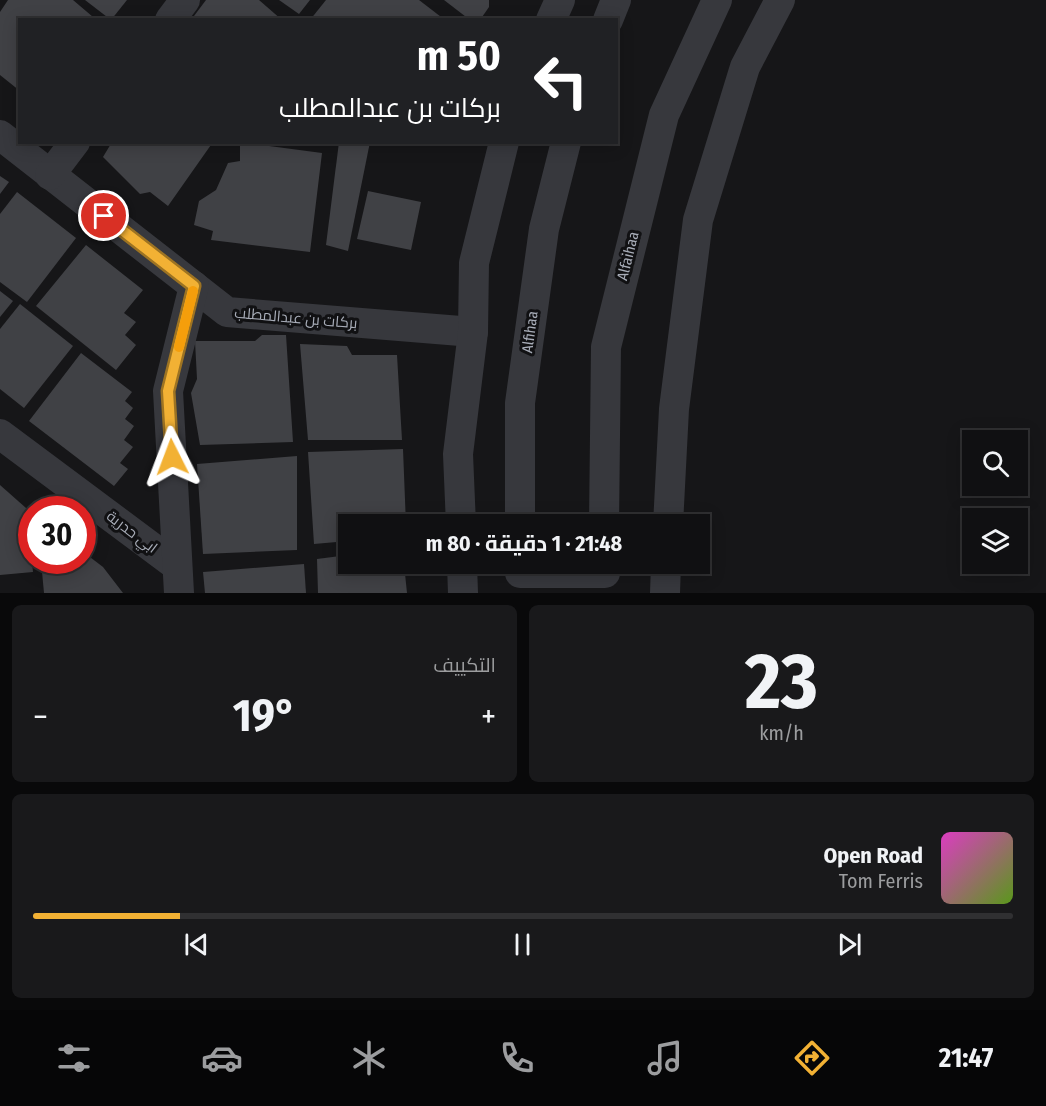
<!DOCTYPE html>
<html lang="ar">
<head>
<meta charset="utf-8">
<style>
	:root { --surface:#101012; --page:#19191b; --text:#f1f3f6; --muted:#9c9d9f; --line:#303032; --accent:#f2b134 }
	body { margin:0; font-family:"Fira Sans Condensed",Cairo,sans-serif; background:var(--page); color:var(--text); direction:rtl; height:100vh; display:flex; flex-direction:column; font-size:22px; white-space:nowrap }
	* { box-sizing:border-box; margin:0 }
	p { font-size:20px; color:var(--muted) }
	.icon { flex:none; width:33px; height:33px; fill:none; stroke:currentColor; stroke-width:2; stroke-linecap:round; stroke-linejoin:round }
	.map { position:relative; height:593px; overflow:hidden; direction:ltr }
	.side { display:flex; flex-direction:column; gap:12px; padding:12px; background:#09090a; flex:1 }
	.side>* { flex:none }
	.hud { position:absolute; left:18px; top:18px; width:600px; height:126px; border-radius:0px; box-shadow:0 3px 15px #0003,0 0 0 2px var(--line); direction:rtl; background:#202124; color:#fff; overflow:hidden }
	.buttons { position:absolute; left:962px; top:430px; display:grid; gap:12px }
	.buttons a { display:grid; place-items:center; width:66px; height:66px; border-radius:0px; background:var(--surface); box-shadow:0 3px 15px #0003,0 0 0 2px var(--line); font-size:30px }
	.speed { position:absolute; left:18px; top:496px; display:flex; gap:12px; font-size:30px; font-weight:700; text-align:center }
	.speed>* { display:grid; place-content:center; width:78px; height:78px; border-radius:50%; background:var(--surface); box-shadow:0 3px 15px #0003,0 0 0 2px var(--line); line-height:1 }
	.speed .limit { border:9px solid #d22; background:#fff; color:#111 }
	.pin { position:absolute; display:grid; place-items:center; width:51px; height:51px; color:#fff; margin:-26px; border:3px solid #fff; border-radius:50%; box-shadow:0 2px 6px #0007 }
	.me { position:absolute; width:66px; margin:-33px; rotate:357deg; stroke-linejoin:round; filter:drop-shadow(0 0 4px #0008) }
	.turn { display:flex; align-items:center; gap:21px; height:126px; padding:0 18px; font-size:27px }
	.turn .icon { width:78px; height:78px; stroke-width:2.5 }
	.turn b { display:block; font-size:42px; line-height:51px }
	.big { font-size:45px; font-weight:700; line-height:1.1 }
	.side .tile { flex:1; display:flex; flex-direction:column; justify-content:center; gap:9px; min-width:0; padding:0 21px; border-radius:9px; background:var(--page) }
	.side .dial { align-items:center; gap:0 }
	.dial b { font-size:78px; line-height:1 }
	.song { display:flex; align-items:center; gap:18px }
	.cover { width:72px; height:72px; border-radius:9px; background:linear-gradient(135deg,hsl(310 70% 55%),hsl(90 70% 35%)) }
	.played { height:6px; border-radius:3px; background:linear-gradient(90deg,var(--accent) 15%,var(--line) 15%) }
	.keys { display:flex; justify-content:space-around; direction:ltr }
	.heat { display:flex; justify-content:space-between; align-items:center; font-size:33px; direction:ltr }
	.side .tiles { flex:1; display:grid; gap:12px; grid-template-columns:1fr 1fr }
	.tile:last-child { grid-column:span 2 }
	.trip { position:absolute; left:338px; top:514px; width:372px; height:60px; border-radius:0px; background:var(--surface); box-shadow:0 3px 15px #0003,0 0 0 2px var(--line); font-weight:700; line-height:60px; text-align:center; direction:rtl }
	.tab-bar { display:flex; height:96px; justify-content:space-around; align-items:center; background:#060607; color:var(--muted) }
	.tab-bar .icon { width:42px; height:42px }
	.tab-bar .on { color:var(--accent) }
	.tab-bar b { font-size:27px; color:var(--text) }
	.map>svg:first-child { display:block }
	.building { fill:#404145 }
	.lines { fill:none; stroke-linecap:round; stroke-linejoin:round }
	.minor { stroke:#37383d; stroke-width:30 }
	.route-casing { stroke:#9d7322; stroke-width:15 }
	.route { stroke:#f2b134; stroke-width:10 }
	.slow { stroke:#f59e0b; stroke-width:10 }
	.labels { text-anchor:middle; stroke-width:6; stroke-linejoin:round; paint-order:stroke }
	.street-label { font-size:15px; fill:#a8adb8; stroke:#111113 }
</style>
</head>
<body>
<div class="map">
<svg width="1046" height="593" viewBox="0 0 1046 593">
	<rect width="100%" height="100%" fill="#161618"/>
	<g class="building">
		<polygon points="8,0 73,0 93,17 92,20 20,20 20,91 0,75 0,12"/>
		<polygon points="85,0 127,0 111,20"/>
		<polygon points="206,0 259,0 282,20 191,20"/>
		<polygon points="279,0 310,0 299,14"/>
		<polygon points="326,0 419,0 445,20 310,20"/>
		<polygon points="444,0 489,0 489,7 480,20 470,20"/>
		<polygon points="112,142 213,142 168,206 150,192 140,194 103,157"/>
		<polygon points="240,142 322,153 310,252 211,240 213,231 194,225 199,201 216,190 228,163 240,161"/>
		<polygon points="339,142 370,142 348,251 326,245"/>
		<polygon points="0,176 9,182 0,194"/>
		<polygon points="368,191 421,202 411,250 357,239"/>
		<polygon points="17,192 76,238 27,302 0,282 0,214"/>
		<polygon points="86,245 143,290 124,313 136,322 125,335 136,345 116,370 36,306"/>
		<polygon points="0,291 13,301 0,317"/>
		<polygon points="20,304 73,346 24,408 0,389 0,329"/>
		<polygon points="262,335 286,335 293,442 200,445 191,393 197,379 195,341 255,341"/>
		<polygon points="300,344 347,346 352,355 397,355 402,440 308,440"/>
		<polygon points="81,353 132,392 125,401 133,408 125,419 134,426 124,440 133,447 120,463 128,469 114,486 29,421"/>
		<polygon points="403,449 406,525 348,525 348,541 314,544 308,452"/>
		<polygon points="297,456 297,550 203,554 197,464"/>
		<polygon points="0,485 26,508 33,572 0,575"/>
		<polygon points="82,551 103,567 123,593 44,593 41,561 82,561"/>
		<polygon points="348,555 348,564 404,564 407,593 318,593 317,559"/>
		<polygon points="304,564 306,593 205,593 203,572"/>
	</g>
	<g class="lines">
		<g class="minor">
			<polyline points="170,20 185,0"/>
			<polyline points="551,20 560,0"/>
			<polyline points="608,20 616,0"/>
			<polyline points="0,135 227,312 473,332"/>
			<polyline points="50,175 75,142"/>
			<polyline points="0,434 177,566"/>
			<polyline points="461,525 458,454 473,332 474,263 504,142"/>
			<polyline points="520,525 520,403 544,229 566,142"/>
			<polyline points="604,525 606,347 664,115 717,0"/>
			<polyline points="668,525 674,409 698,220 745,67 780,0"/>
			<polyline points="462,564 463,593"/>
			<polyline points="520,573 605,573"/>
			<polyline points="179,593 168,391 194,286"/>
			<polyline points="665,593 666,564"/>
		</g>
	</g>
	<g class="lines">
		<defs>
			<polyline id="route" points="104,216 194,286 168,391 172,457"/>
		</defs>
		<use href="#route" class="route-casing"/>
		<use href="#route" class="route"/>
		<polyline class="slow" points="179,347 193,291"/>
	</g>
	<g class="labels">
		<g class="street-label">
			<text transform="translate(628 256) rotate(-76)" y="5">Alfaihaa</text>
			<text transform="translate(296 318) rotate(5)" y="5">بركات بن عبدالمطلب</text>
			<text transform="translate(530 332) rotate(-82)" y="5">Alfihaa</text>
			<text transform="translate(132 532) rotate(37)" y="5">ابي حدرية</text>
		</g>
	</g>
</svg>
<div class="buttons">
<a><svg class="icon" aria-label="search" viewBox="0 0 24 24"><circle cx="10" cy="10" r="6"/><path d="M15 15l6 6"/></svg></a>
<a><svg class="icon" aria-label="layers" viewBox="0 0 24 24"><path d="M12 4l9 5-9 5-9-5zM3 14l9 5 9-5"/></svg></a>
</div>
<div class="speed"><div class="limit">30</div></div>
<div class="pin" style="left:104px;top:216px;background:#d93025"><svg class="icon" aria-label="arrive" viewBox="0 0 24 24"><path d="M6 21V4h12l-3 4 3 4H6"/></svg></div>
<svg class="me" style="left:172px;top:457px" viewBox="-20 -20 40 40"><path d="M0-17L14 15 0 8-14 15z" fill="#f2b134" stroke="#fff" stroke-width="4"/></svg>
<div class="trip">21:48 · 1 دقيقة · 80 m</div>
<div class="hud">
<div class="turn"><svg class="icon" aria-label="left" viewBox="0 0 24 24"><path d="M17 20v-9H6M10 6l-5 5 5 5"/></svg><div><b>50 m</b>بركات بن عبدالمطلب</div></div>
</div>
</div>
<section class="side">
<div class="tiles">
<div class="tile dial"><b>23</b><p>km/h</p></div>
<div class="tile"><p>التكييف</p>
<div class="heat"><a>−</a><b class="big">19°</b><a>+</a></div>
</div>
<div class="tile">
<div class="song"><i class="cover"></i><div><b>Open Road</b><p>Tom Ferris</p></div></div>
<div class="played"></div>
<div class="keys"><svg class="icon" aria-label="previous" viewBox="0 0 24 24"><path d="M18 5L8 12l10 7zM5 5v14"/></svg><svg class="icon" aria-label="pause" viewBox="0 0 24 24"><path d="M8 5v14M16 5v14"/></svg><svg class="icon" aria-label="next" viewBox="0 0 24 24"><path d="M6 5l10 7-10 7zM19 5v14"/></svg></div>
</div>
</div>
</section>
<nav class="tab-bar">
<b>21:47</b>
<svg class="icon on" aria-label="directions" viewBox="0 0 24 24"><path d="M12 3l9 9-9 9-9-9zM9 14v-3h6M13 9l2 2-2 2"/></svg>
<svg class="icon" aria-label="music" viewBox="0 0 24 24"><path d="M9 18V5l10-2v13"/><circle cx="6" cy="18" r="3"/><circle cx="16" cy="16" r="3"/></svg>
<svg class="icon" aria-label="phone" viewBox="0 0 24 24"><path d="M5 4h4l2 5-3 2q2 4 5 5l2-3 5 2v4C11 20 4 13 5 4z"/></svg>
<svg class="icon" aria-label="climate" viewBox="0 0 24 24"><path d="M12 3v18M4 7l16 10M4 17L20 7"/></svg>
<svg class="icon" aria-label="car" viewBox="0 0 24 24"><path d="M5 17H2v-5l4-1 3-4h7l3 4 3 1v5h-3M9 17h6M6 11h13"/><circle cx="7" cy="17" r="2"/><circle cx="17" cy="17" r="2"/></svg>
<svg class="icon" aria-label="filters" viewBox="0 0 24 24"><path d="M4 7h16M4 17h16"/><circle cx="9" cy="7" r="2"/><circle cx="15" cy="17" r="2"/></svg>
</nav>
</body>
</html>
